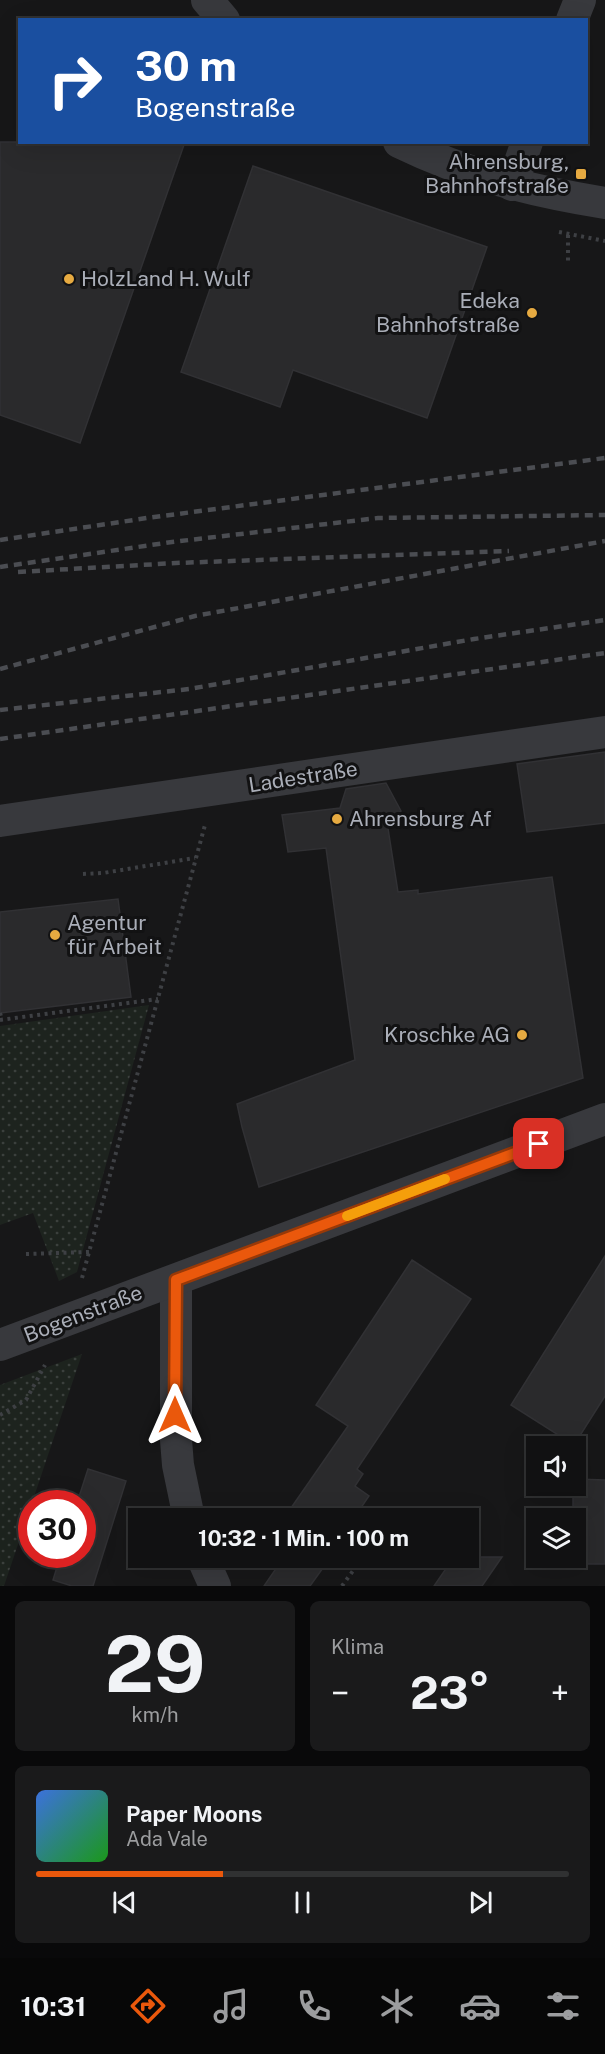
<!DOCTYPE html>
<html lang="de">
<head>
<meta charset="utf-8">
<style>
	:root { --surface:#111112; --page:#1a1a1b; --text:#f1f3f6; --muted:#9c9d9f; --line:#303132; --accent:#ea580c }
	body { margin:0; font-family:"Public Sans",sans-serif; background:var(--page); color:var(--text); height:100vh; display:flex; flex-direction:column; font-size:22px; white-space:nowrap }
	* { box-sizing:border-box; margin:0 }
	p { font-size:20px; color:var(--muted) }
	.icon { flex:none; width:33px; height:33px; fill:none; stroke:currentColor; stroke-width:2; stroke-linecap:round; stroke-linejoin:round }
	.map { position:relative; height:1586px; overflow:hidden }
	.side { display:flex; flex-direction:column; gap:15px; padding:15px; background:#09090a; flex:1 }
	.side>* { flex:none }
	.banner { position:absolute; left:18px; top:18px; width:570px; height:126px; border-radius:0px; box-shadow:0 6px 24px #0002,0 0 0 2px var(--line); background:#1a4fa0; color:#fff; overflow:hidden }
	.buttons { position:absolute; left:526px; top:1436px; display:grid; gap:12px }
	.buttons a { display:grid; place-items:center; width:60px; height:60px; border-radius:0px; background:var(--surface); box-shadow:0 6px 24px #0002,0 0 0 2px var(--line); font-size:30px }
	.speed { position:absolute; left:18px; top:1490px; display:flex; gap:12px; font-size:30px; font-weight:700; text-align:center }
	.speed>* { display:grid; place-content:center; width:78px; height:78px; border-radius:50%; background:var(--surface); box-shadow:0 6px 24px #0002,0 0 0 2px var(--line); line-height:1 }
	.speed .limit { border:9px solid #d22; background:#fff; color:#111 }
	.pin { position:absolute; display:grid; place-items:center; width:51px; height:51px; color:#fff; margin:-26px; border-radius:12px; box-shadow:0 3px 9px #0006 }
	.me { position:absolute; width:66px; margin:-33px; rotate:0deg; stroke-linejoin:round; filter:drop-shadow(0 0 4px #0008) }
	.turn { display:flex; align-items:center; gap:21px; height:126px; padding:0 18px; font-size:27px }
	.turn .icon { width:78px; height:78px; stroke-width:2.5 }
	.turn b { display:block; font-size:42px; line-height:51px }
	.big { font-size:45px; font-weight:700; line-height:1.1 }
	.side .widget { flex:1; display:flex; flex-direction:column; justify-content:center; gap:9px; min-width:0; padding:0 21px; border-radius:9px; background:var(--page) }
	.side .dial { align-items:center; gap:0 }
	.dial b { font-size:78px; line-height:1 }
	.song { display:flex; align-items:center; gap:18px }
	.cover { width:72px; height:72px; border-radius:9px; background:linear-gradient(135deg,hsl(220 70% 55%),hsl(120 70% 35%)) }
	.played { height:6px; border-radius:3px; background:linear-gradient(90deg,var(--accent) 35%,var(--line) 35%) }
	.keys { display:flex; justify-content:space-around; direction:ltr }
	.heat { display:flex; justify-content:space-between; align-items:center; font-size:33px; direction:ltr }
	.side .tiles { flex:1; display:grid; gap:15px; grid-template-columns:1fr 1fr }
	.widget:last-child { grid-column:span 2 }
	.trip { position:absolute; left:128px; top:1508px; width:351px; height:60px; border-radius:0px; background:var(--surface); box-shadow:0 6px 24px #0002,0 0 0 2px var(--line); font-weight:700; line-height:60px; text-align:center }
	.dock { display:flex; height:96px; justify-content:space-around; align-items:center; background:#070707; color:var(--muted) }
	.dock .icon { width:42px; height:42px }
	.dock .active { color:var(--accent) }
	.dock b { font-size:27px; color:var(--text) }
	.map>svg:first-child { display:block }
	.grass { fill:url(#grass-dots) }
	.building { fill:#2a2a2c; stroke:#313134; stroke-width:1.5 }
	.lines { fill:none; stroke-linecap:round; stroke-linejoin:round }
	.path { stroke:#3e4044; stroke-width:4; stroke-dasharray:3 4.5; stroke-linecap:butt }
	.street { stroke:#38393d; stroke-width:32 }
	.rail { stroke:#4b4d52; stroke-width:4.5; stroke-dasharray:8 6; stroke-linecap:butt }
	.route-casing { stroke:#983908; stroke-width:15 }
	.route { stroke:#ea580c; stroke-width:10 }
	.slow { stroke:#f59e0b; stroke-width:10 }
	.poi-dot { fill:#e6aa41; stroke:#121213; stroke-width:2 }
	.labels { text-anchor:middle; stroke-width:6; stroke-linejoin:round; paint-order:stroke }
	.poi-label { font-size:21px; fill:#aaaeb8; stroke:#121213; text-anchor:end }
	.street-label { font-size:21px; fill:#aaaeb8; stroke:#121213 }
</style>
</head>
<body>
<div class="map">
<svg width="605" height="1586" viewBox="0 0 605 1586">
	<defs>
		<pattern id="grass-dots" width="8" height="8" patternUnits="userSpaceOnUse" patternTransform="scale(1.5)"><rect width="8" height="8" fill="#1d231e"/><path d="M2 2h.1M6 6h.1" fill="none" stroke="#3b403d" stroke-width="1.8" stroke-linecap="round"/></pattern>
	</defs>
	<rect width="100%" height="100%" fill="#171718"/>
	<g class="grass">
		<polygon points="149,1005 77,1272 59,1281 33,1213 0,1225 0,1026"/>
		<polygon points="82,1354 4,1586 0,1586 0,1385"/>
	</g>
	<g class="building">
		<polygon points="0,142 185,142 80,443 0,415"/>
		<polygon points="253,166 487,247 427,418 293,370 280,407 181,372"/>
		<polygon points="605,752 605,823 527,832 517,764"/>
		<polygon points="386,783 401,811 387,822 398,892 418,890 418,894 552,877 583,1078 259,1187 242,1127 237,1104 355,1060 326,848 288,852 282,815 340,808 346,789"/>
		<polygon points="118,899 131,997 0,1013 0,912"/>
		<polygon points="605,1256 605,1396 574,1445 511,1405"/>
		<polygon points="412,1260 471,1299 357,1469 363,1474 355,1486 369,1496 354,1518 284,1518 348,1426 316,1405"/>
		<polygon points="88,1469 126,1481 93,1586 72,1586 53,1580 61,1554 82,1554 82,1503 77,1503"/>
		<polygon points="576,1479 605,1480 605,1564 573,1564 573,1557 576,1557 576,1518 573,1518 573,1485 576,1485"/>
		<polygon points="284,1557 322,1557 328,1561 310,1586 264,1586"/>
		<polygon points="454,1557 502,1557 482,1586 434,1586"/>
	</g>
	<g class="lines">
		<g class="path">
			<polyline points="559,232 605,241"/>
			<polyline points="568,235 568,263"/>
			<polyline points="83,874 103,873 195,858"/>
			<polyline points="0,1013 2,1020"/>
			<polyline points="0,1020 158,999"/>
			<polyline points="26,1254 89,1252"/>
			<polyline points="82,1278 205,825"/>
			<polyline points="0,1415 26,1400 45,1365"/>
			<polyline points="342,1586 363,1557"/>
		</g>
		<g class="street">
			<polyline points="207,0 224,20"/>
			<polyline points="572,20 580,0"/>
			<path d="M399,142C467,175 531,191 605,203"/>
			<polyline points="512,185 527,142"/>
			<polyline points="0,821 605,732"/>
			<polyline points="176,1280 176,1440 178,1465 189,1518"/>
			<polyline points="0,1345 605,1119"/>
			<polyline points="202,1557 215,1586"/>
		</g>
		<g class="rail">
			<polyline points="0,540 147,518 605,458"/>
			<polyline points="0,567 172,542 378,518 605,515"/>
			<polyline points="18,572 176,563 509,551"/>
			<polyline points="0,669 195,616 605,541"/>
			<polyline points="0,710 189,689 474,639 605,620"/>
			<polyline points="0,739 605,653"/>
		</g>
	</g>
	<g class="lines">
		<defs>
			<polyline id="route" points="175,1415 176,1280 539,1144"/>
		</defs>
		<use href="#route" class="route-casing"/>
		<use href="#route" class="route"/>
		<polyline class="slow" points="347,1216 445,1179"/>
	</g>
	<g class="poi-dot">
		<rect x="575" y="168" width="12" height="12" rx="3"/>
		<circle cx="69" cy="279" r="6"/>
		<circle cx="532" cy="313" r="6"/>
		<circle cx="337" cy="819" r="6"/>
		<circle cx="55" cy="935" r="6"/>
		<circle cx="522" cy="1035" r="6"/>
	</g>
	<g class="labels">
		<g class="poi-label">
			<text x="569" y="169">Ahrensburg,<tspan x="569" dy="24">Bahnhofstraße</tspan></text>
			<text x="81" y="286" text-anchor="start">HolzLand H. Wulf</text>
			<text x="520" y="308">Edeka<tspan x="520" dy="24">Bahnhofstraße</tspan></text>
			<text x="349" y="826" text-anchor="start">Ahrensburg Af</text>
			<text x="67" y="930" text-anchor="start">Agentur<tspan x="67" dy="24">für Arbeit</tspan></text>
			<text x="510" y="1042">Kroschke AG</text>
		</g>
		<g class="street-label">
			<text transform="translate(303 777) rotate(-9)" y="7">Ladestraße</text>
			<text transform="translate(83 1314) rotate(-21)" y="7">Bogenstraße</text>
		</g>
	</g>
</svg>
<div class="buttons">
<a><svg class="icon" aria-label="sound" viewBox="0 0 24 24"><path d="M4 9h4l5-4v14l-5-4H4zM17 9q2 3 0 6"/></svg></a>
<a><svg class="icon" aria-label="layers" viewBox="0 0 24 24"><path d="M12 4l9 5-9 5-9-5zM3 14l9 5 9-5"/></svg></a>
</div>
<div class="speed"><div class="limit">30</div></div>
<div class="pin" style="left:539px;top:1144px;background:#d93025"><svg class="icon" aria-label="arrive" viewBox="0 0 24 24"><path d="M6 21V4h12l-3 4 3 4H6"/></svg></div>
<svg class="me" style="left:175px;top:1415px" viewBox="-20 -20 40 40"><path d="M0-17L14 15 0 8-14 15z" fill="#ea580c" stroke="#fff" stroke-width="4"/></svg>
<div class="trip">10:32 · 1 Min. · 100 m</div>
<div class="banner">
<div class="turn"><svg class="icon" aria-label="right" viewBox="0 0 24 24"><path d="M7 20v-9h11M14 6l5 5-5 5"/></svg><div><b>30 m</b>Bogenstraße</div></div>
</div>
</div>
<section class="side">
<div class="tiles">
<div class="widget dial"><b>29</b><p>km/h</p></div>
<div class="widget"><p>Klima</p>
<div class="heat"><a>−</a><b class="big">23°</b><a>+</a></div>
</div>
<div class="widget">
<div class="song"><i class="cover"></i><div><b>Paper Moons</b><p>Ada Vale</p></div></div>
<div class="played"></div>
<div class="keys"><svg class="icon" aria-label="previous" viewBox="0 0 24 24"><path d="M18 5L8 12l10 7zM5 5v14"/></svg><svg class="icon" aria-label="pause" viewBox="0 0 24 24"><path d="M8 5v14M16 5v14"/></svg><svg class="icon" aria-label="next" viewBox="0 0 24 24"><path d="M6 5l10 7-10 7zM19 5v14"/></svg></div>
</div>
</div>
</section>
<nav class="dock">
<b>10:31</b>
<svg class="icon active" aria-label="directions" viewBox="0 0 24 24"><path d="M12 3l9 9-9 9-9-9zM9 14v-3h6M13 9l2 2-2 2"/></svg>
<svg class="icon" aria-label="music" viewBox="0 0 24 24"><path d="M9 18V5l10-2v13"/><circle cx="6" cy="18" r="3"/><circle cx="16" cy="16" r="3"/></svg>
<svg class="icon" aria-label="phone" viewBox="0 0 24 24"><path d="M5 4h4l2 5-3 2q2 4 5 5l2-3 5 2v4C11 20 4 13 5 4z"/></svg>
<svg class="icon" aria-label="climate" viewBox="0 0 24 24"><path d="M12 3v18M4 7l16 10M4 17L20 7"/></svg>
<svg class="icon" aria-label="car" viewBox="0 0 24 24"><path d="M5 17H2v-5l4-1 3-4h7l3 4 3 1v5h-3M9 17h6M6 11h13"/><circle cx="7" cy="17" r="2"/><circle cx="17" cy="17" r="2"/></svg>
<svg class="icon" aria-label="filters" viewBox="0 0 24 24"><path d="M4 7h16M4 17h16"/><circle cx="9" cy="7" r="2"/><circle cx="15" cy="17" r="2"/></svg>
</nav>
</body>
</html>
